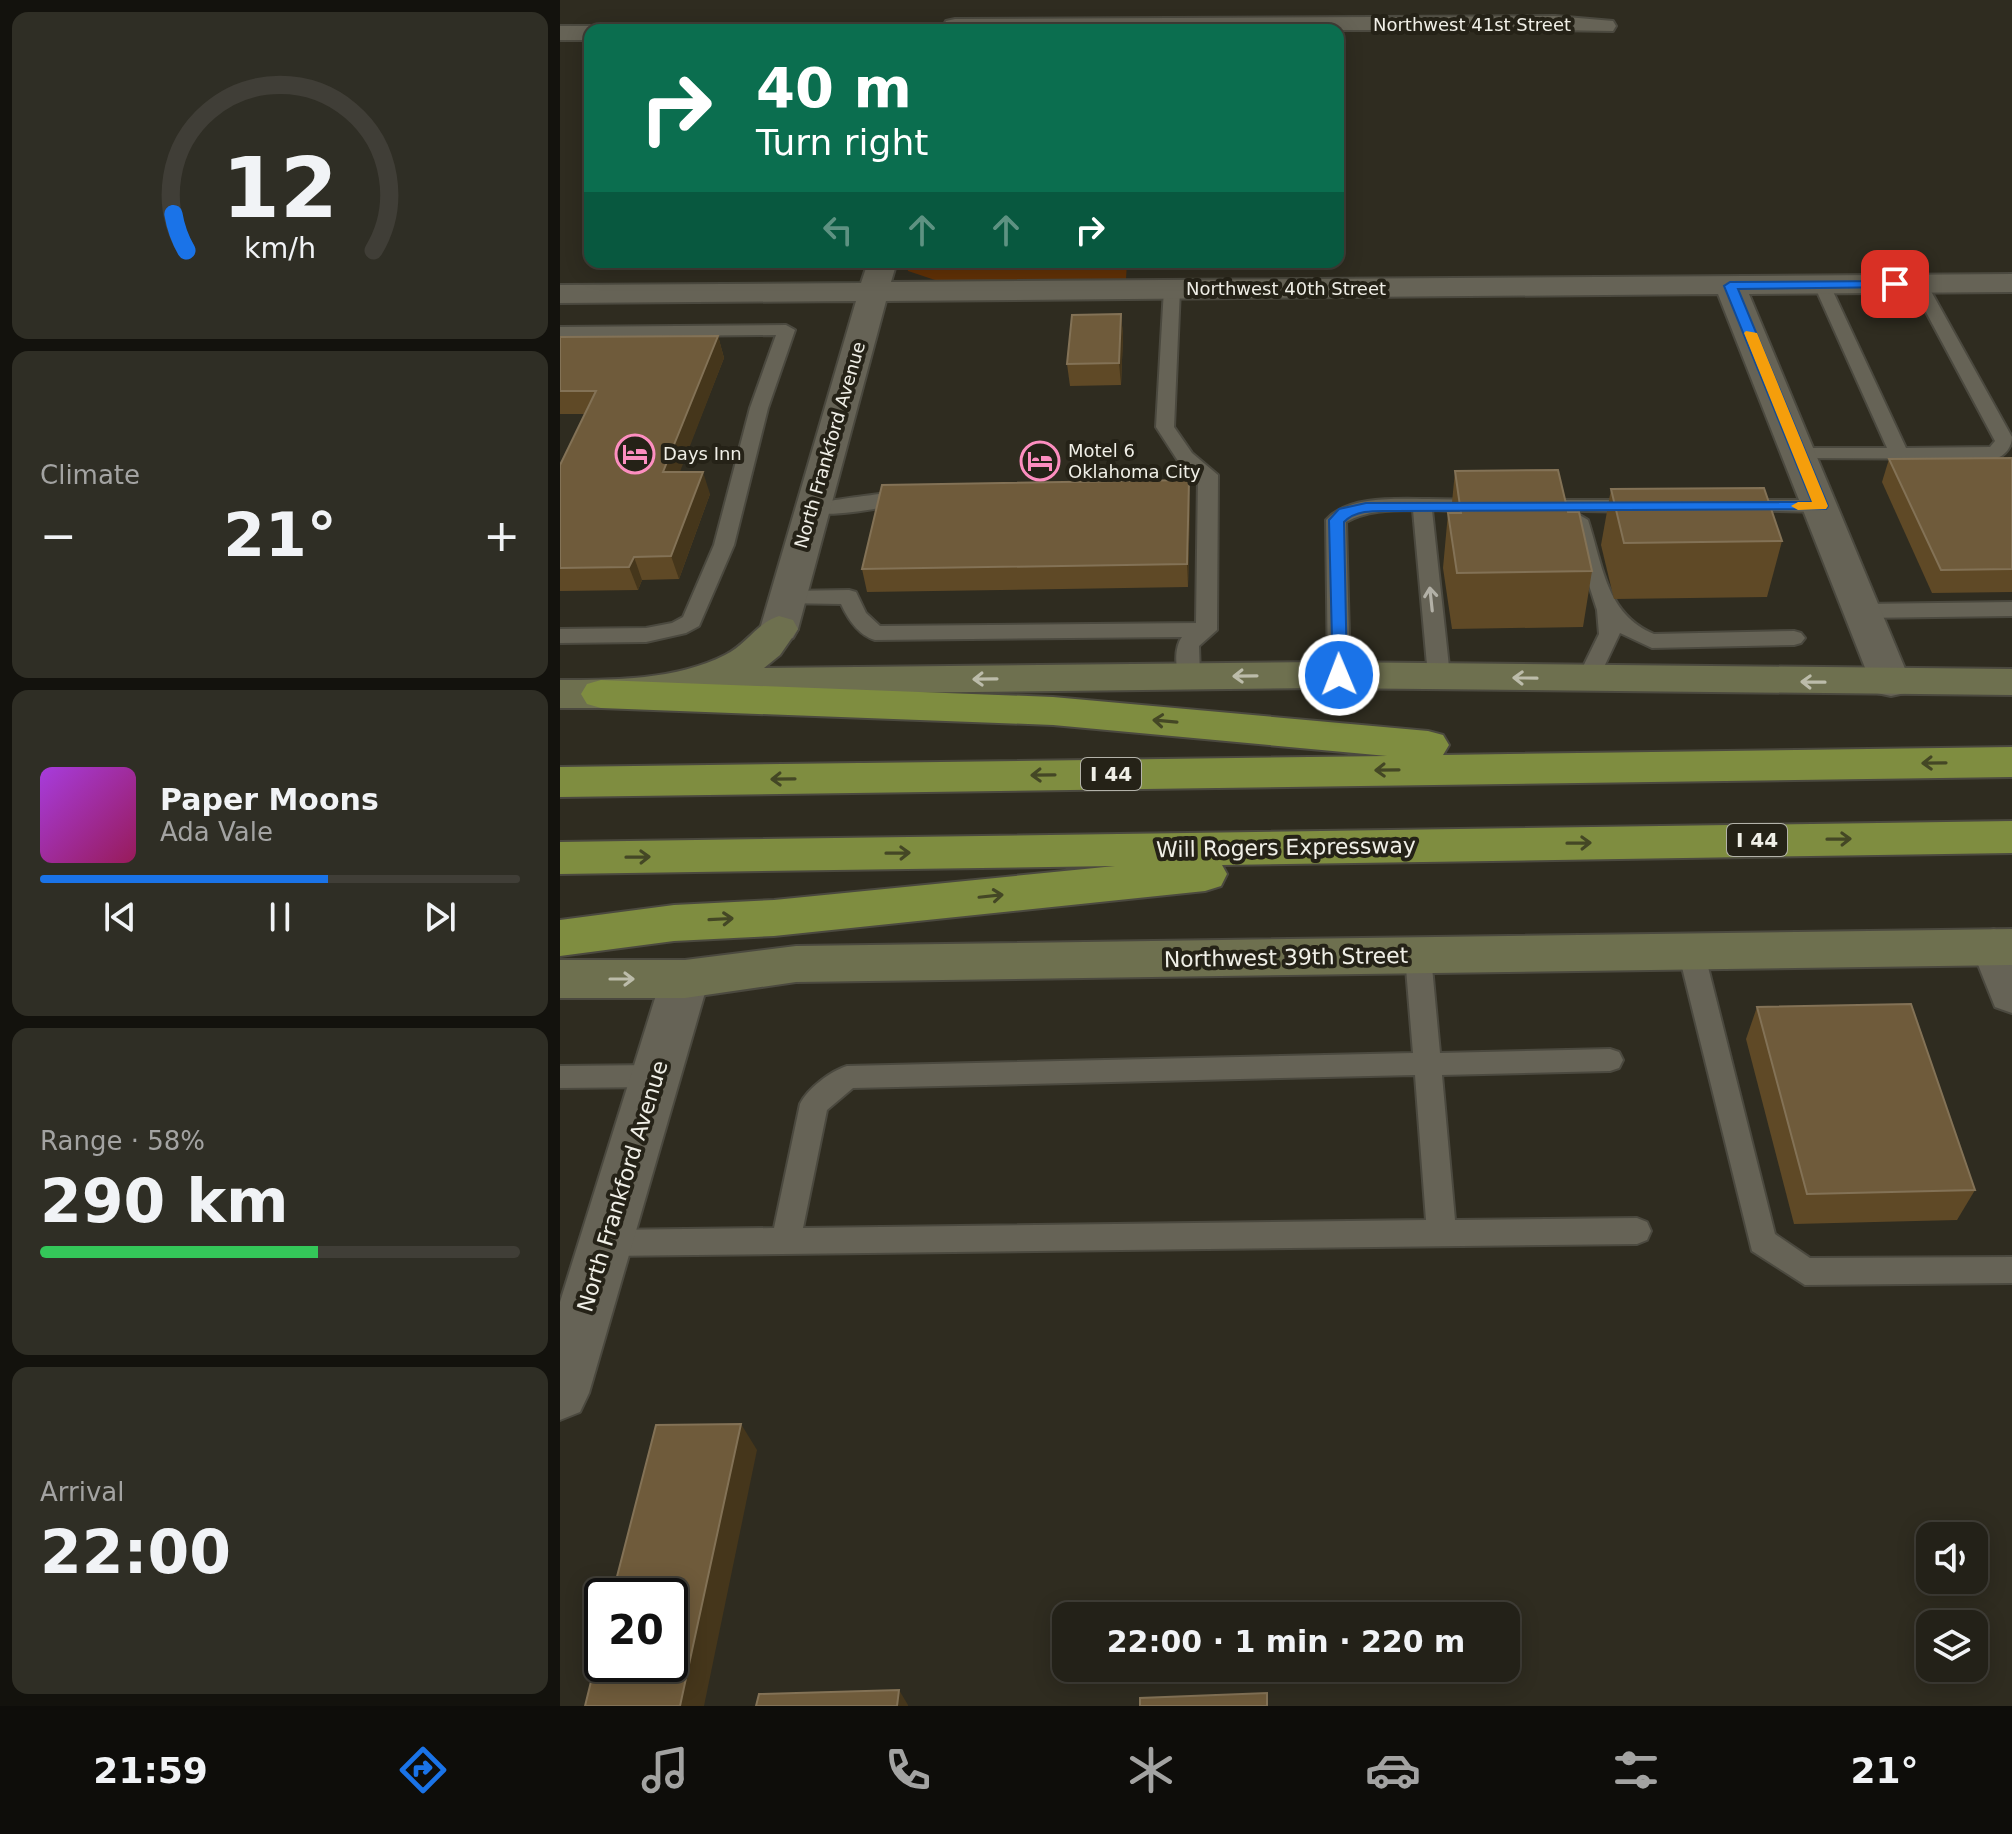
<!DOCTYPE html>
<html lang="en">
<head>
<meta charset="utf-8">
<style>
	:root { --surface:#232118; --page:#2f2e25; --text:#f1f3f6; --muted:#a3a3a2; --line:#403e37; --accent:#1a73e8 }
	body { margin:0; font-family:"DejaVu Sans",sans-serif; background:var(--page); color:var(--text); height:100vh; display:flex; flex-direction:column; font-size:30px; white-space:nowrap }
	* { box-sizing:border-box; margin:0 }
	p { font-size:26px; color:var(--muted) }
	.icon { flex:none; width:44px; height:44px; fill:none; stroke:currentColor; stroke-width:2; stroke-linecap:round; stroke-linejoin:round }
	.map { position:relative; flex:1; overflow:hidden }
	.sheet { display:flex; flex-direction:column; gap:12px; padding:12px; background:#13120d; width:560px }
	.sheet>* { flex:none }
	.hud { position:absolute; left:24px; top:24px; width:760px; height:244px; border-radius:16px; box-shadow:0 4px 20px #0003,0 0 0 2px var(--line); background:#0b6e4f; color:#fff; overflow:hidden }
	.tools { position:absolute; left:1356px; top:1522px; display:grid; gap:16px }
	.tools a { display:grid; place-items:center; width:72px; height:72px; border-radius:16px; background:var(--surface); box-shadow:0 4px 20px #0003,0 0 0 2px var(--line); font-size:40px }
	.speed { position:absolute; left:24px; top:1578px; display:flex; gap:16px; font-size:40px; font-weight:700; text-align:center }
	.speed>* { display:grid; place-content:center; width:104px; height:104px; border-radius:50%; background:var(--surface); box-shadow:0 4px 20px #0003,0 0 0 2px var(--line); line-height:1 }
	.speed .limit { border:4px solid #111; border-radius:12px; background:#fff; color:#111 }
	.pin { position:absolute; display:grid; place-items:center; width:68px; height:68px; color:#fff; margin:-34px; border-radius:16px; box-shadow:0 4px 12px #0006 }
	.me { position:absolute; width:88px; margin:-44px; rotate:359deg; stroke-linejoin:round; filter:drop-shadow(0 0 6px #0008) }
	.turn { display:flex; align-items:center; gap:28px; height:168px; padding:0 40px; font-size:36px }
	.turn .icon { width:104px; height:104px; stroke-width:2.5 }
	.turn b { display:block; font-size:56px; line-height:68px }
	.lanes { display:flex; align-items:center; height:76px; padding:0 40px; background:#0003; justify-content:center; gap:40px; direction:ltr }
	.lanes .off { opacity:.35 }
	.big { font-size:60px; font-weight:600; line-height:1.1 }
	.sheet .card { flex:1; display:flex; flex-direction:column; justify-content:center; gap:12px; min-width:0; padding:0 28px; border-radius:16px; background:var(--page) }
	.sheet .dial { align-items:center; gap:0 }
	.dial svg { height:208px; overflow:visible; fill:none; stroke:var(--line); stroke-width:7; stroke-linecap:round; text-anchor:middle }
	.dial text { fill:var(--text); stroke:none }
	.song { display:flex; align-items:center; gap:24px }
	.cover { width:96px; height:96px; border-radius:12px; background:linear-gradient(135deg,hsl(280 70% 55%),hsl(330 70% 35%)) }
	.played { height:8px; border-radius:4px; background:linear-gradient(90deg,var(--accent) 60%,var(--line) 60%) }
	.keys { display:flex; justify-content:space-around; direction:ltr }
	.heat { display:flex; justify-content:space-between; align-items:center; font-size:44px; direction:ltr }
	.charge { height:12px; border-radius:6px; background:linear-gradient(90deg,#34c759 58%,var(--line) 0) }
	.trip { position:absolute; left:492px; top:1602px; width:468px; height:80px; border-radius:16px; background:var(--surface); box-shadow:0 4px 20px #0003,0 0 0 2px var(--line); font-weight:600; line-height:80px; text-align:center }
	.tab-bar { display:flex; height:128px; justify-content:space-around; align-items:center; background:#0e0d0a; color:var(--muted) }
	.tab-bar .icon { width:56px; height:56px }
	.tab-bar .active { color:var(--accent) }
	.tab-bar b { font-size:36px; color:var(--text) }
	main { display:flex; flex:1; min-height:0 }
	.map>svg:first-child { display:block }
	.green { fill:#613106 }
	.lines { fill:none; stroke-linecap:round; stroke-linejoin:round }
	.service-casing { stroke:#4b493f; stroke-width:4 }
	.minor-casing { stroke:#4b493f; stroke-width:4 }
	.secondary-casing { stroke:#4b493f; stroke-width:4 }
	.motorway-casing { stroke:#4b493f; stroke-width:4 }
	.service { fill:#666356; fill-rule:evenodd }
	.minor { fill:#666356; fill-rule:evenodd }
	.secondary { fill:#6e704f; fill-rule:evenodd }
	.motorway { fill:#7f8d40; fill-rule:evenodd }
	.wall { fill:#5f4926 }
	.shaded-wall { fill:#45361b }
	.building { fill:#6f5b3b; stroke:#837256; stroke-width:2 }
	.oneway { stroke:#b2b0a6 }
	.oneway2 { stroke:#bcbcaa }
	.oneway3 { stroke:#444725 }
	.route { fill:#1a73e8; stroke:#114b97; stroke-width:2 }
	.slow { fill:#f59e0b }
	.labels { text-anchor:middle; stroke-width:8; stroke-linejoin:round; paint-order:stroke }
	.far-street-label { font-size:18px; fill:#f0efe7; stroke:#252217 }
	.far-poi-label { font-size:18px; fill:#f0efe7; stroke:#252217; text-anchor:start }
	.shield { fill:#252217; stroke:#b3b2a9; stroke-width:2 }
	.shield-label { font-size:20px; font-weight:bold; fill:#f0efe7 }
	.street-label { font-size:22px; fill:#f0efe7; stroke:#252217 }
</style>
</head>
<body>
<main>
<section class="sheet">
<div class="card dial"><svg viewBox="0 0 100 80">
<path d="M14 69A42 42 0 1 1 86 69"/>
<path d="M14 69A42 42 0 0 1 9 55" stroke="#1a73e8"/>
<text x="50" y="56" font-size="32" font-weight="700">12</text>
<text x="50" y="72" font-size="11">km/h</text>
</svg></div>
<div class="card"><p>Climate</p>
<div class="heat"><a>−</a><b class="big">21°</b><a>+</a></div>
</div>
<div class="card">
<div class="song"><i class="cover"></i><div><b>Paper Moons</b><p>Ada Vale</p></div></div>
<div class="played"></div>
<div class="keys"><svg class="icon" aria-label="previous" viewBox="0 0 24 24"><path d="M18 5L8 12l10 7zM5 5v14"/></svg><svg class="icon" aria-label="pause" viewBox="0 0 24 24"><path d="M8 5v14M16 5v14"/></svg><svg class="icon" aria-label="next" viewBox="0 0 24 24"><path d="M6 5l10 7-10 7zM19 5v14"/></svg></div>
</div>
<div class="card"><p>Range · 58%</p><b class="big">290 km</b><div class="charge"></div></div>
<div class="card"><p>Arrival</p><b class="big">22:00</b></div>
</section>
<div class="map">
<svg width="1452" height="1706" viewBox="0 0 1452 1706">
	<rect width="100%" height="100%" fill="#2f2c20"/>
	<polygon class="green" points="347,262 567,262 566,279 378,281 348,271"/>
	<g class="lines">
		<defs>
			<g id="service">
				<path d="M1359,279L1367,284L1452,437C1452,447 1445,456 1435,459L1233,458L1231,454L1233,450L1240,448H1327L1254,285L1262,280L1270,285L1346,448L1430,447L1435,441L1351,284Z"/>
				<path d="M612,284L620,289L614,427L632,453L658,475L657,630L639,646L640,676L637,681H621C615,671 614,647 622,637L315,640C298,635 288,619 281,604L221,603L218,598L221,593L228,591L289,590L296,592L306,613L320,626L636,623L638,477L618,461L596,427L604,289Z"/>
				<polygon points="226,325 235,330 208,408 174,545 139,626 126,633 86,642 0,643 0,629 86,628 112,623 123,617 154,545 190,408 216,335 0,337 0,327"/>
				<path d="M350,490L360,496L357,500C336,505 257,523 243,508C250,501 333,493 350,490Z"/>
				<path d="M868,499L924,500L934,506L924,512L872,510L890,676L887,681H871L868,676L853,510C830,510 806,511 786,522L790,675L787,680H771L768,675L766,520C788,495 838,499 868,499Z"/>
				<polygon points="976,500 1080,500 1090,506 1080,512 969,510 966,506"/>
				<polygon points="1176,500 1261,500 1271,506 1261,512 1169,510 1166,506 1169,502"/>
				<path d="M1018,514L1028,520C1043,566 1046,614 1094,634L1234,631L1241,633L1245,638L1241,643L1234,645L1092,648L1060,633L1036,684H1020L1017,679L1039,634L1037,610L1008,520Z"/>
				<polygon points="1452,602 1452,616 1302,618 1292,611 1302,604"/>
				<polygon points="1131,941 1140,944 1144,951 1215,1234 1250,1258 1452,1257 1452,1283 1245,1285 1192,1251 1118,951 1122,944"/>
				<path d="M858,946L867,949L871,956L880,1053L1050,1049L1059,1052L1063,1060L1059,1068L1050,1071L882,1075L895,1220L1077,1218L1087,1222L1091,1231L1087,1240L1077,1244L45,1256L35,1252L30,1243L35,1234L45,1230L214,1228L240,1104C248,1088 271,1071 287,1066L853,1053L845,956L849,949ZM855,1075L866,1220L243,1228L267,1110L293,1088Z"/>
				<polygon points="95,1065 105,1068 108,1076 105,1084 95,1087 0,1088 0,1066"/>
			</g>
			<g id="minor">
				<polygon points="995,16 1053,21 1056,26 1053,31 995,30 386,30 383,26 386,21 395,19"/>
				<polygon points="0,26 30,26 40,30 30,30 30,40 0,40"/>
				<polygon points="308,262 334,262 336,265 331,282 1452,274 1452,292 1189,294 1351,683 1345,693 1331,696 1317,693 1311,683 1158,294 326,301 238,629 233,638 219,642 205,638 200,629 296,301 0,303 0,285 301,283"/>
				<polygon points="1434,929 1452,937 1452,1013 1435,1007 1411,947 1418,934"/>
				<polygon points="125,960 142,966 149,979 29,1393 20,1412 0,1420 0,1302 101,979 108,966"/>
			</g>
			<g id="secondary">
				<path d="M219,616L233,620L238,629L220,655L204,668L763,662L1452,669V695L763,688L135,695L41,708H0V680C54,680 116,680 165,655C186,645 198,622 219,616Z"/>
				<polygon points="1452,929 1452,965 236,982 125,998 0,998 0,960 125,960 236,946"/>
			</g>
			<g id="motorway">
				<polygon points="41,680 493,697 868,731 883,735 889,745 883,755 1452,747 1452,777 0,797 0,767 827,756 493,725 41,708 27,704 21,694 27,684"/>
				<polygon points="1452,821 1452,853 662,865 667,874 661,886 645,891 214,936 114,941 0,956 0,920 114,905 214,900 555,866 0,874 0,842"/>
			</g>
		</defs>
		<use href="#service" class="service-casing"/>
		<use href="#minor" class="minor-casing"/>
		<use href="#secondary" class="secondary-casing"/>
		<use href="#motorway" class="motorway-casing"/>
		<use href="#service" class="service"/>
		<use href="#minor" class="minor"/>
		<use href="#secondary" class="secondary"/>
		<use href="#motorway" class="motorway"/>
	</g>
	<g class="wall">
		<polygon points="561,314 563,336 561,385 510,386 507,364"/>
		<polygon points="158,336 164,358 119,472 150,494 119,579 82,580 78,590 0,591 0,465 25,414 0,414 0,337"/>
		<polygon points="1452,458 1452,592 1372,593 1322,482 1329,459"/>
		<polygon points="895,471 1008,512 1032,571 1023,627 892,629 883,568 888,513 891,513"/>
		<polygon points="1051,489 1222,541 1207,597 1054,599 1041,545"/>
		<polygon points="630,503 628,587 307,592 302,569"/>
		<polygon points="1197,1007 1415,1190 1397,1220 1234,1224 1186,1039"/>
	</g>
	<g class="shaded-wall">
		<polygon points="561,314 563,336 561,385 559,363"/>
		<polygon points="158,336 164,358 111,495 103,472"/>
		<polygon points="143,472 150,494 119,579 111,556"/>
		<polygon points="629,480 630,503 628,587 627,564"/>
		<polygon points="74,557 82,580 78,590 69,567"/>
		<polygon points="181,1424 197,1450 144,1706 120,1706"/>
		<polygon points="339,1690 348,1705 348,1706 337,1706"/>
	</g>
	<g class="building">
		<polygon points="561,314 559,363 507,364 512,315"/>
		<polygon points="158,336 103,472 143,472 111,556 74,557 69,567 0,568 0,465 36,391 0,391 0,337"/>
		<polygon points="1452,458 1452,569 1381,570 1329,459"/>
		<polygon points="998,470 1008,512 1019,512 1032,571 897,573 888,513 901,513 895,471"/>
		<polygon points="629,480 627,564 302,569 322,485"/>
		<polygon points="1204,488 1222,541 1064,543 1051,489"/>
		<polygon points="1351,1004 1415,1190 1247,1194 1197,1007"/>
		<polygon points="181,1424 120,1706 25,1706 42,1637 42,1664 110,1664 110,1596 52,1596 96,1425"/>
		<polygon points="339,1690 337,1706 196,1706 199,1694"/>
		<polygon points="707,1693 707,1706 580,1706 580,1698"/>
	</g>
	<defs><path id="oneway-shaft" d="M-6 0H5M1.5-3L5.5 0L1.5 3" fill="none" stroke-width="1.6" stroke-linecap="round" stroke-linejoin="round" transform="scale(2)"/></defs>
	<use class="oneway" href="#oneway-shaft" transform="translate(871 599) rotate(-96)"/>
	<g class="oneway2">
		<use href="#oneway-shaft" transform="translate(685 676) rotate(179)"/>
		<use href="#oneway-shaft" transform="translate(965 678) rotate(-179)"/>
		<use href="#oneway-shaft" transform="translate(425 679) rotate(179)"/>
		<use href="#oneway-shaft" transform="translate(1253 682) rotate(-179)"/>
		<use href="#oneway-shaft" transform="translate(62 979)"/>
	</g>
	<g class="oneway3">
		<use href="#oneway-shaft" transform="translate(605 721) rotate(-175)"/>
		<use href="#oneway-shaft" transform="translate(1374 763) rotate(179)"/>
		<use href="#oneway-shaft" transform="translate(827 770) rotate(179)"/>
		<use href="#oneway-shaft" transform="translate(483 775) rotate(179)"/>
		<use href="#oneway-shaft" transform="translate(223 779) rotate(179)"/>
		<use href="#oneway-shaft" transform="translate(1279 839) rotate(-1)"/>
		<use href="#oneway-shaft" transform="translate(1019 843) rotate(-1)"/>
		<use href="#oneway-shaft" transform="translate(338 853) rotate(-1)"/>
		<use href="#oneway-shaft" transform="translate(78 857) rotate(-1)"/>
		<use href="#oneway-shaft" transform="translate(431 896) rotate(-6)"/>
		<use href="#oneway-shaft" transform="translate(161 919) rotate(-3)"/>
	</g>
	<path class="route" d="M1335,281L1341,284L1339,287L1178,289L1268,506L1266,509L834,511C817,511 797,509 784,522L787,675L785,679H773L769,520L779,509L806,503L1252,502L1164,286L1170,282Z"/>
	<polygon class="slow" points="1186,331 1197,333 1268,506 1266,509 1238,510 1231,506 1238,502 1252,502 1184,333"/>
	<defs>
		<symbol id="hotel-ring" viewBox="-11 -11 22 22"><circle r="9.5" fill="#252217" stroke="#fd8ec0" stroke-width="1.5"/><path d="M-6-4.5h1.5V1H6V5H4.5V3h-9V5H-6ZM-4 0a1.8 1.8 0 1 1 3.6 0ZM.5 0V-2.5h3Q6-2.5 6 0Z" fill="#fd8ec0"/></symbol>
	</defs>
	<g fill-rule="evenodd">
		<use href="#hotel-ring" x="53" y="432" width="44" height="44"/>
		<use href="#hotel-ring" x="458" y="439" width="44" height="44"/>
	</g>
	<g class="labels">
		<g class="far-street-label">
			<text x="912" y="31">Northwest 41st Street</text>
			<text x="726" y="295">Northwest 40th Street</text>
			<text transform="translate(270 445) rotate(-74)" y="6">North Frankford Avenue</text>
		</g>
		<g class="far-poi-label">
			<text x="508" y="457">Motel 6<tspan x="508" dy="21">Oklahoma City</tspan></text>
			<text x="103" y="460">Days Inn</text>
		</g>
		<g class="shield">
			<rect x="521" y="758" width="60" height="32" rx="6"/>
			<rect x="1167" y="824" width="60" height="32" rx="6"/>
		</g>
		<g class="shield-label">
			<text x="551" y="781">I 44</text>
			<text x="1197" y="847">I 44</text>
		</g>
		<g class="street-label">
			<text transform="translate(726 847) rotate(-1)" y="8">Will Rogers Expressway</text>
			<text transform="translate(726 957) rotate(-1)" y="8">Northwest 39th Street</text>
			<text transform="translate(62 1186) rotate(-73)" y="8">North Frankford Avenue</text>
		</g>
	</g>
</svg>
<div class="tools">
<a><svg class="icon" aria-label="sound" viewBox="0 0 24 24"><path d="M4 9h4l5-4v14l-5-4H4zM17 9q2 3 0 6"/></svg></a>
<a><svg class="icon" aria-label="layers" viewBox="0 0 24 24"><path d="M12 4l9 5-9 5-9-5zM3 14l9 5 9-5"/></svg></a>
</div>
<div class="speed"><div class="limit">20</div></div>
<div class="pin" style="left:1335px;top:284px;background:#d93025"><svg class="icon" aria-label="arrive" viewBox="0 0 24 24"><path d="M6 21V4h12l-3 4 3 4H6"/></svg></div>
<svg class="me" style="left:779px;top:675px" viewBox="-20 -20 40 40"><circle r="17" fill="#1a73e8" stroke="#fff" stroke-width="3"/><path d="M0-11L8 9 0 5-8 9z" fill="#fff"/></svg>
<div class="trip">22:00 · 1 min · 220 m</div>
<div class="hud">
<div class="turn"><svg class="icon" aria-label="right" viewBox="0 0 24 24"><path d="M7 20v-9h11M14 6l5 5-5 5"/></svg><div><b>40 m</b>Turn right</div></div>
<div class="lanes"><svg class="icon off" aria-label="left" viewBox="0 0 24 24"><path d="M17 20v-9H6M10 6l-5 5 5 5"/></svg><svg class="icon off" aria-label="ahead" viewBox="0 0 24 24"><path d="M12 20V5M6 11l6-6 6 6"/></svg><svg class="icon off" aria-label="ahead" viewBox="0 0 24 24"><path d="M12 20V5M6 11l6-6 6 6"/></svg><svg class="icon" aria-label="right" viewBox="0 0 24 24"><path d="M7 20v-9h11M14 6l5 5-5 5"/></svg></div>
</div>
</div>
</main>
<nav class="tab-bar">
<b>21:59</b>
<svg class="icon active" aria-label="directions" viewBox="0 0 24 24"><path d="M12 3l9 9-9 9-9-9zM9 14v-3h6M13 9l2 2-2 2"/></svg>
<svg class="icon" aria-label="music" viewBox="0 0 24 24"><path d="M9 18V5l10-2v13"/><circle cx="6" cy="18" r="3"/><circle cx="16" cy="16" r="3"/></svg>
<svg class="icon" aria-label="phone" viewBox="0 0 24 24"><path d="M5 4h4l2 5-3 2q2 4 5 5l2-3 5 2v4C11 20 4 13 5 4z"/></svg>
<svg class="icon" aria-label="climate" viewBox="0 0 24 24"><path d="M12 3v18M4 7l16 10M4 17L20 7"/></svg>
<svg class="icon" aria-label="car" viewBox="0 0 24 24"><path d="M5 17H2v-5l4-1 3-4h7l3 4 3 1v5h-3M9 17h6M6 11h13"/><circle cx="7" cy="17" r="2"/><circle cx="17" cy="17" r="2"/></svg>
<svg class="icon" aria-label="filters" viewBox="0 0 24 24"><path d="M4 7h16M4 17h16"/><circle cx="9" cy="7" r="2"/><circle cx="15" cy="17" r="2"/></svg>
<b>21°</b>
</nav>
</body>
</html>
